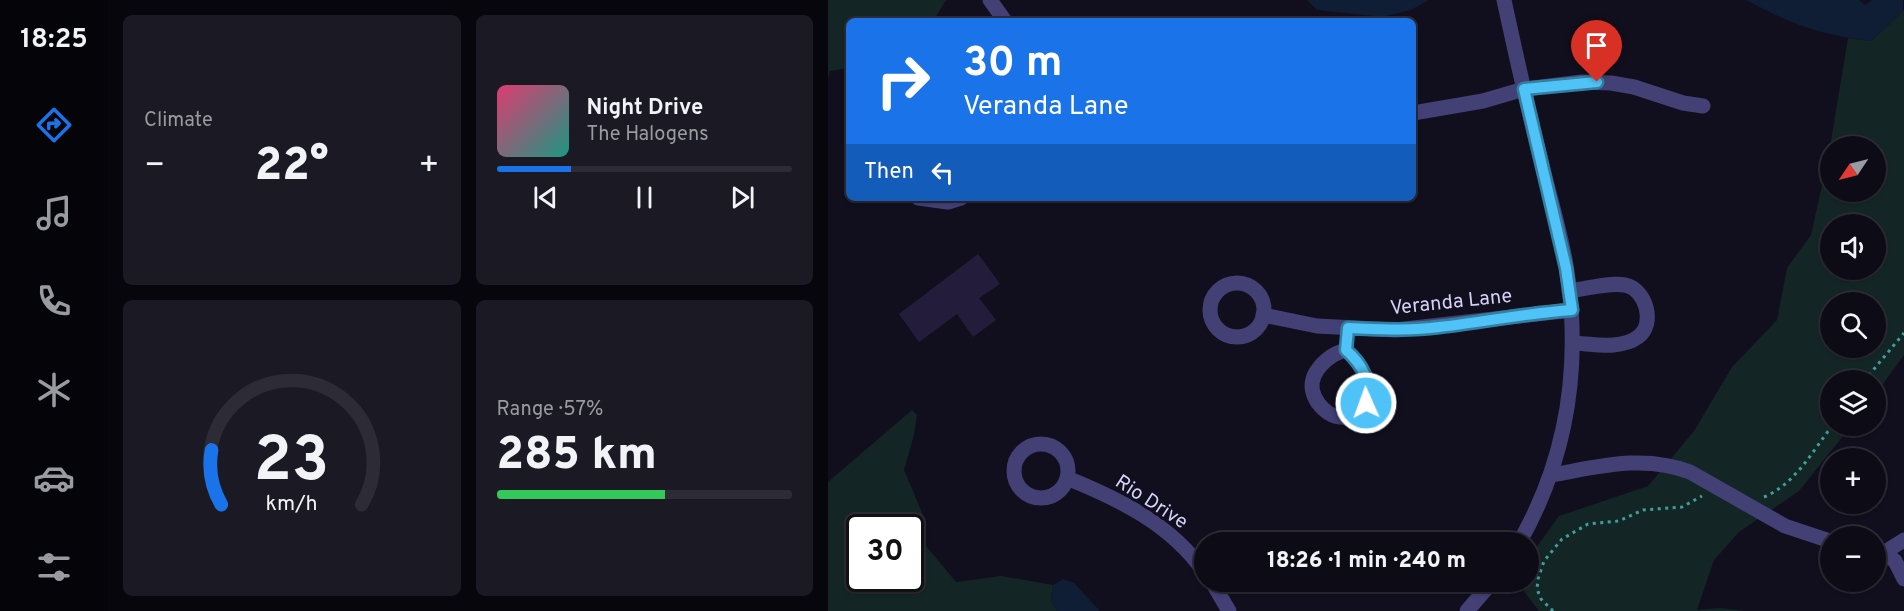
<!DOCTYPE html>
<html lang="en">
<head>
<meta charset="utf-8">
<style>
	:root { --surface:#0d0b16; --page:#1b1923; --text:#f1f3f6; --muted:#9a9ba1; --line:#2d2b35; --accent:#1a73e8 }
	body { margin:0; font-family:Overpass,sans-serif; background:var(--page); color:var(--text); height:100vh; display:flex; flex-direction:column; font-size:22px; white-space:nowrap }
	* { box-sizing:border-box; margin:0 }
	p { font-size:20px; color:var(--muted) }
	.icon { flex:none; width:33px; height:33px; fill:none; stroke:currentColor; stroke-width:2; stroke-linecap:round; stroke-linejoin:round }
	.map { position:relative; flex:1; overflow:hidden }
	.drawer { display:flex; flex-direction:column; gap:15px; padding:15px; background:#07060c; width:720px }
	.drawer>* { flex:none }
	.banner { position:absolute; left:18px; top:18px; width:570px; height:183px; border-radius:9px; box-shadow:0 2px 4px #0004,0 0 0 2px var(--line); background:#1a73e8; color:#fff; overflow:hidden }
	.needle { width:39px; rotate:235deg }
	.tools { position:absolute; left:992px; top:136px; display:grid; gap:12px }
	.tools a { display:grid; place-items:center; width:66px; height:66px; border-radius:50%; background:var(--surface); box-shadow:0 2px 4px #0004,0 0 0 2px var(--line); font-size:30px }
	.speed { position:absolute; left:18px; top:514px; display:flex; gap:12px; font-size:30px; font-weight:700; text-align:center }
	.speed>* { display:grid; place-content:center; width:78px; height:78px; border-radius:50%; background:var(--surface); box-shadow:0 2px 4px #0004,0 0 0 2px var(--line); line-height:1 }
	.speed .limit { border:3px solid #111; border-radius:9px; background:#fff; color:#111 }
	.pin { position:absolute; display:grid; place-items:center; width:51px; height:51px; color:#fff; margin:-62px -26px; border-radius:50% 50% 50% 0; rotate:-45deg; box-shadow:0 0 6px #0007 }
	.pin .icon { rotate:45deg }
	.me { position:absolute; width:66px; margin:-33px; rotate:358deg; stroke-linejoin:round; filter:drop-shadow(0 0 4px #0008) }
	.turn { display:flex; align-items:center; gap:21px; height:126px; padding:0 18px; font-size:27px }
	.turn .icon { width:78px; height:78px; stroke-width:2.5 }
	.turn b { display:block; font-size:42px; line-height:51px }
	.then { display:flex; align-items:center; height:57px; padding:0 18px; background:#0003; gap:12px; font-size:22px }
	.big { font-size:45px; font-weight:800; line-height:1.1 }
	.drawer .card { flex:1; display:flex; flex-direction:column; justify-content:center; gap:9px; min-width:0; padding:0 21px; border-radius:9px; background:var(--page) }
	.drawer .dial { align-items:center; gap:0 }
	.dial svg { height:156px; overflow:visible; fill:none; stroke:var(--line); stroke-width:7; stroke-linecap:round; text-anchor:middle }
	.dial text { fill:var(--text); stroke:none }
	.song { display:flex; align-items:center; gap:18px }
	.cover { width:72px; height:72px; border-radius:9px; background:linear-gradient(135deg,hsl(340 70% 55%),hsl(170 70% 35%)) }
	.played { height:6px; border-radius:3px; background:linear-gradient(90deg,var(--accent) 25%,var(--line) 25%) }
	.keys { display:flex; justify-content:space-around; direction:ltr }
	.heat { display:flex; justify-content:space-between; align-items:center; font-size:33px; direction:ltr }
	.charge { height:9px; border-radius:4px; background:linear-gradient(90deg,#34c759 57%,var(--line) 0) }
	.drawer .tiles { flex:1; display:grid; gap:15px; grid-template-columns:repeat(2,1fr) }
	.trip { position:absolute; left:366px; top:532px; width:345px; height:60px; border-radius:30px; background:var(--surface); box-shadow:0 2px 4px #0004,0 0 0 2px var(--line); font-weight:800; line-height:60px; text-align:center }
	main { display:flex; flex:1; min-height:0 }
	.tabs { display:flex; flex-direction:column; width:108px; justify-content:space-around; align-items:center; background:#050409; color:var(--muted) }
	.tabs .icon { width:42px; height:42px }
	.tabs .selected { color:var(--accent) }
	.tabs b { font-size:27px; color:var(--text) }
	.map>svg:first-child { display:block }
	.green { fill:#132625; fill-rule:evenodd }
	.water { fill:#0f1d35 }
	.building { fill:#231d3b }
	.lines { fill:none; stroke-linecap:round; stroke-linejoin:round }
	.path { stroke:#3da09a; stroke-width:3; stroke-dasharray:3 4.5; stroke-linecap:butt }
	.minor { stroke:#424075; stroke-width:15 }
	.route-casing { stroke:#337fa1; stroke-width:15 }
	.route { stroke:#4fc3f7; stroke-width:10 }
	.labels { text-anchor:middle; stroke-width:6; stroke-linejoin:round; paint-order:stroke }
	.street-label { font-size:20px; fill:#d5d1f8; stroke:#110f1d }
</style>
</head>
<body>
<main>
<nav class="tabs">
<b>18:25</b>
<svg class="icon selected" aria-label="directions" viewBox="0 0 24 24"><path d="M12 3l9 9-9 9-9-9zM9 14v-3h6M13 9l2 2-2 2"/></svg>
<svg class="icon" aria-label="music" viewBox="0 0 24 24"><path d="M9 18V5l10-2v13"/><circle cx="6" cy="18" r="3"/><circle cx="16" cy="16" r="3"/></svg>
<svg class="icon" aria-label="phone" viewBox="0 0 24 24"><path d="M5 4h4l2 5-3 2q2 4 5 5l2-3 5 2v4C11 20 4 13 5 4z"/></svg>
<svg class="icon" aria-label="climate" viewBox="0 0 24 24"><path d="M12 3v18M4 7l16 10M4 17L20 7"/></svg>
<svg class="icon" aria-label="car" viewBox="0 0 24 24"><path d="M5 17H2v-5l4-1 3-4h7l3 4 3 1v5h-3M9 17h6M6 11h13"/><circle cx="7" cy="17" r="2"/><circle cx="17" cy="17" r="2"/></svg>
<svg class="icon" aria-label="filters" viewBox="0 0 24 24"><path d="M4 7h16M4 17h16"/><circle cx="9" cy="7" r="2"/><circle cx="15" cy="17" r="2"/></svg>
</nav>
<section class="drawer">
<div class="tiles">
<div class="card"><p>Climate</p>
<div class="heat"><a>−</a><b class="big">22°</b><a>+</a></div>
</div>
<div class="card">
<div class="song"><i class="cover"></i><div><b>Night Drive</b><p>The Halogens</p></div></div>
<div class="played"></div>
<div class="keys"><svg class="icon" aria-label="previous" viewBox="0 0 24 24"><path d="M18 5L8 12l10 7zM5 5v14"/></svg><svg class="icon" aria-label="pause" viewBox="0 0 24 24"><path d="M8 5v14M16 5v14"/></svg><svg class="icon" aria-label="next" viewBox="0 0 24 24"><path d="M6 5l10 7-10 7zM19 5v14"/></svg></div>
</div>
<div class="card dial"><svg viewBox="0 0 100 80">
<path d="M14 69A42 42 0 1 1 86 69"/>
<path d="M14 69A42 42 0 0 1 9 41" stroke="#1a73e8"/>
<text x="50" y="56" font-size="32" font-weight="700">23</text>
<text x="50" y="72" font-size="11">km/h</text>
</svg></div>
<div class="card"><p>Range · 57%</p><b class="big">285 km</b><div class="charge"></div></div>
</div>
</section>
<div class="map">
<svg width="1076" height="611" viewBox="0 0 1076 611">
	<rect width="100%" height="100%" fill="#110f1d"/>
	<g class="green">
		<polygon points="0,0 118,0 105,21 21,21 21,68 2,71 0,78"/>
		<path d="M1076,10V355L1047,395V381H1002V426H1023L971,491L911,532L886,560L869,610L892,608L918,611H711L689,582H700L701,558L731,516L820,486L866,431L904,367L949,320L959,268L983,235L1002,149V192H1047V147H1002L1020,38L1043,41ZM1002,225H1047V270H1002ZM1002,303H1047V348H1002Z"/>
		<path d="M84,410L89,415L86,435L76,470L95,515L89,535L128,582L173,576L225,585L223,600L229,611H0V482ZM32,528H82V579H32Z"/>
	</g>
	<g class="water">
		<polygon points="479,0 601,0 583,10 554,17 489,10"/>
		<path d="M918,0H1031L1037,5L1044,0H1075V11L1043,41C989,34 965,25 918,0Z"/>
		<polygon points="235,579 246,583 272,611 229,611 223,600 225,585"/>
	</g>
	<polygon class="building" points="150,254 172,284 151,298 168,320 145,337 129,314 91,342 71,314"/>
	<g class="lines">
		<g class="path">
			<polyline points="1036,381 1076,333"/>
			<path d="M936,497C967,484 984,452 1004,426"/>
			<polyline points="725,611 713,599 709,589 710,579 716,561 734,539 760,524 791,521 815,510 854,507 874,496"/>
		</g>
		<g class="minor">
			<polyline points="162,0 177,21"/>
			<path d="M676,0C688,56 701,113 715,169C723,202 734,237 739,271C753,366 739,459 691,543"/>
			<polyline points="585,113 655,101 696,89 754,82 783,83 806,87 855,103 875,106"/>
			<polyline points="90,198 120,202 133,198"/>
			<circle cx="409" cy="310" r="27"/>
			<path d="M741,291C758,289 780,282 797,285C818,289 828,324 810,337C792,350 766,344 746,343"/>
			<polyline points="435,315 489,326 568,330 744,310"/>
			<path d="M518,350C567,393 520,442 490,403C484,394 482,386 486,376C492,363 505,353 518,350Z"/>
			<circle cx="213" cy="471" r="27"/>
			<path d="M723,475C770,467 815,454 862,472L957,526L1002,541"/>
			<path d="M239,478C291,499 344,525 376,572"/>
			<polyline points="1047,547 1067,561 1076,579"/>
			<polyline points="1057,552 1076,540"/>
			<polyline points="384,582 401,611"/>
			<polyline points="639,611 664,582"/>
		</g>
	</g>
	<g class="lines">
		<defs>
			<path id="route" d="M538,403C543,381 535,365 518,350L520,328C550,329 581,331 611,327C656,322 699,313 744,310L738,268L696,89L769,82"/>
		</defs>
		<use href="#route" class="route-casing"/>
		<use href="#route" class="route"/>
	</g>
	<g class="labels">
		<g class="street-label">
			<text transform="translate(623 301) rotate(-6)" y="7">Veranda Lane</text>
			<text transform="translate(324 501) rotate(33)" y="7">Rio Drive</text>
		</g>
	</g>
</svg>
<div class="tools">
<a><svg class="needle" viewBox="-14 -14 28 28"><path d="M0-13l5 13h-10z" fill="#e53935"/><path d="M0 13l5-13h-10z" fill="#9a9ba1"/></svg></a>
<a><svg class="icon" aria-label="sound" viewBox="0 0 24 24"><path d="M4 9h4l5-4v14l-5-4H4zM17 9q2 3 0 6"/></svg></a>
<a><svg class="icon" aria-label="search" viewBox="0 0 24 24"><circle cx="10" cy="10" r="6"/><path d="M15 15l6 6"/></svg></a>
<a><svg class="icon" aria-label="layers" viewBox="0 0 24 24"><path d="M12 4l9 5-9 5-9-5zM3 14l9 5 9-5"/></svg></a>
<a>+</a>
<a>−</a>
</div>
<div class="speed"><div class="limit">30</div></div>
<div class="pin" style="left:769px;top:82px;background:#d93025"><svg class="icon" aria-label="arrive" viewBox="0 0 24 24"><path d="M6 21V4h12l-3 4 3 4H6"/></svg></div>
<svg class="me" style="left:538px;top:403px" viewBox="-20 -20 40 40"><circle r="17" fill="#4fc3f7" stroke="#fff" stroke-width="3"/><path d="M0-11L8 9 0 5-8 9z" fill="#fff"/></svg>
<div class="trip">18:26 · 1 min · 240 m</div>
<div class="banner">
<div class="turn"><svg class="icon" aria-label="right" viewBox="0 0 24 24"><path d="M7 20v-9h11M14 6l5 5-5 5"/></svg><div><b>30 m</b>Veranda Lane</div></div>
<div class="then">Then<svg class="icon" aria-label="left" viewBox="0 0 24 24"><path d="M17 20v-9H6M10 6l-5 5 5 5"/></svg></div>
</div>
</div>
</main>
</body>
</html>
